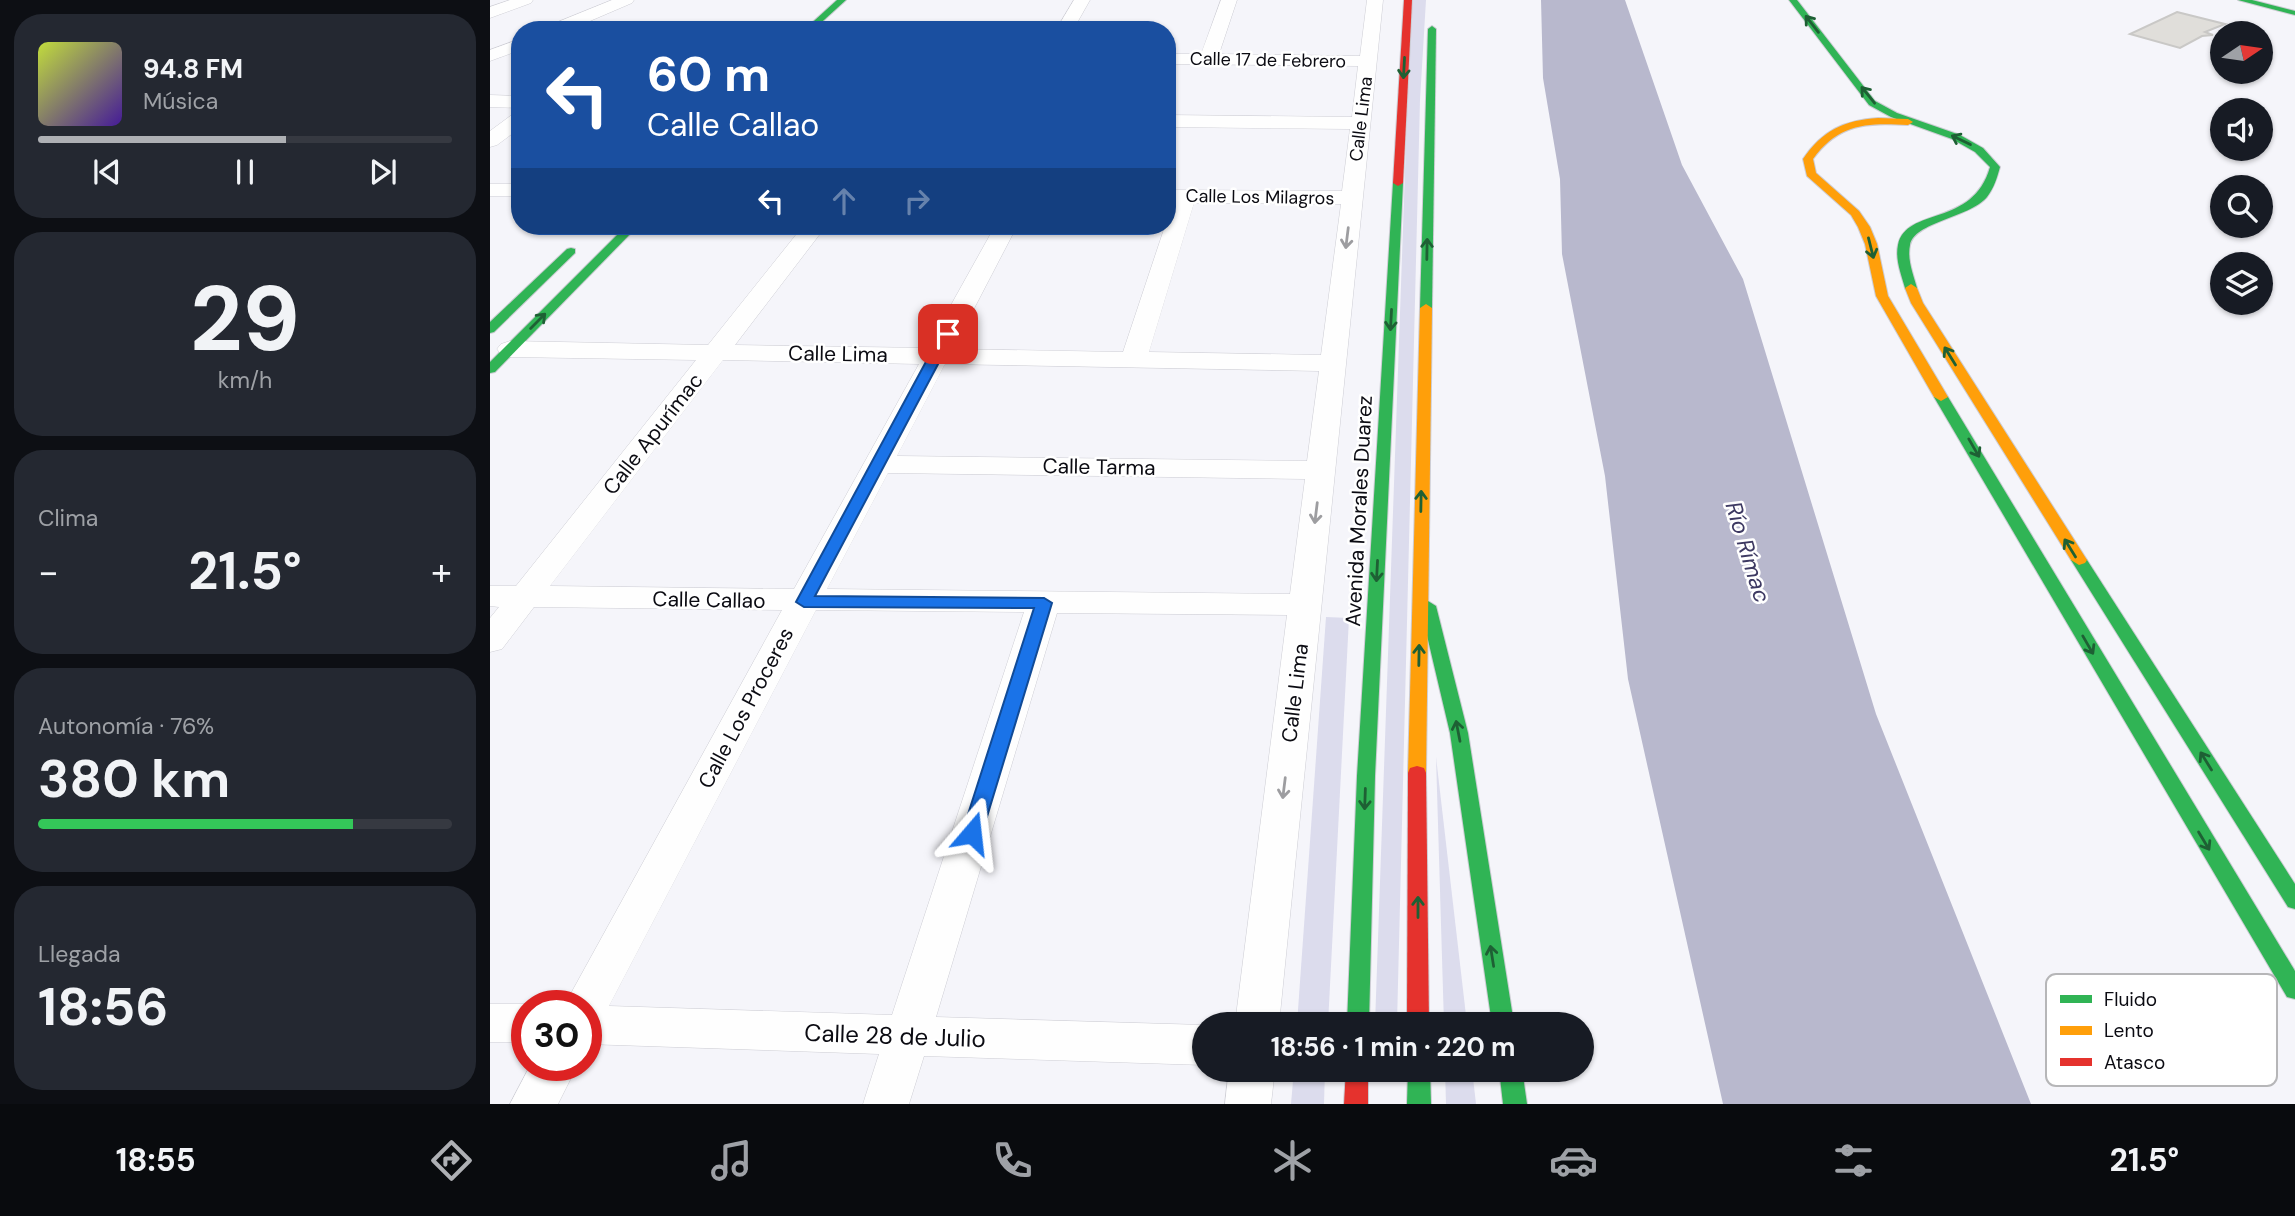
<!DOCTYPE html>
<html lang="es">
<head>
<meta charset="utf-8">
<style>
	:root { --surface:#171b24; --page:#242831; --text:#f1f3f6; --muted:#9ea1a6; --line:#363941; --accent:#aeb0b4 }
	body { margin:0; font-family:"DM Sans",sans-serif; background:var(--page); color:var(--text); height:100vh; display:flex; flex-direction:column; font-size:26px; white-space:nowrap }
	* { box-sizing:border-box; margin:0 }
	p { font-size:23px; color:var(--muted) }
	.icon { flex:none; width:38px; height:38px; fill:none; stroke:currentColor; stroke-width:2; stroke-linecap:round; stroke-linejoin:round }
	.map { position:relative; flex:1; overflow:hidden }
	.side { display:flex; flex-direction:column; gap:14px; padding:14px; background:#0d0f14; width:490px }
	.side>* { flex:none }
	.banner { position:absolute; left:21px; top:21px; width:665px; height:214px; border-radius:28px; box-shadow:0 2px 5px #0004; background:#1a4fa0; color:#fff; overflow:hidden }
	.needle { width:46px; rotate:77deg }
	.fabs { position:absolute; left:1720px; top:21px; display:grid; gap:14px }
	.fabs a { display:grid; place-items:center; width:63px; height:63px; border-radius:50%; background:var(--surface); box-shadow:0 2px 5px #0004; font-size:35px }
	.speed { position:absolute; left:21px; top:990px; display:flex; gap:14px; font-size:35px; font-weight:700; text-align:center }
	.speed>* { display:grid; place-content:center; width:91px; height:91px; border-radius:50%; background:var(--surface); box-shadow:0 2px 5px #0004; line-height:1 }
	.speed .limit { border:10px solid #d22; background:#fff; color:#111 }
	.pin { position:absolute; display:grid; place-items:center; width:60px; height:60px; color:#fff; margin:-30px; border-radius:14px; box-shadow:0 4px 10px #0006 }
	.me { position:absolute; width:77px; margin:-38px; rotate:17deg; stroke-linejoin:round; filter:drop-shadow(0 0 5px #0008) }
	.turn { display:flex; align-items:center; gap:24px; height:147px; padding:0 21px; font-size:32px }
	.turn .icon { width:91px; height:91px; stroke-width:2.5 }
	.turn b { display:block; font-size:49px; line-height:60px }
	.lanes { display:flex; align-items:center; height:66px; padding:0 21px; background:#0003; justify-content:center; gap:35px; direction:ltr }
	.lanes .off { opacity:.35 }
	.big { font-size:52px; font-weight:700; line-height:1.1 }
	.side .tile { flex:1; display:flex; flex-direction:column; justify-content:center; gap:10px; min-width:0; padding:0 24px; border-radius:28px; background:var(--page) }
	.side .dial { align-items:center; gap:0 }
	.dial b { font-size:91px; line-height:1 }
	.song { display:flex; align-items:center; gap:21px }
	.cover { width:84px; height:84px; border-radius:10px; background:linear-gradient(135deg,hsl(70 70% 55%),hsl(260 70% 35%)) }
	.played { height:7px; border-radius:4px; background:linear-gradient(90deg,var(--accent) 60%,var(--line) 60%) }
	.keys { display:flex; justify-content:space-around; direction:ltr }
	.heat { display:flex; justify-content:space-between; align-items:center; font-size:38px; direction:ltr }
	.charge { height:10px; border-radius:5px; background:linear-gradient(90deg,#34c759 76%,var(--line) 0) }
	.trip { position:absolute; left:702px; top:1012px; width:402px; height:70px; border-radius:35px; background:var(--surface); box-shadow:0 2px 5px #0004; font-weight:700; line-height:70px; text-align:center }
	.tab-bar { display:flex; height:112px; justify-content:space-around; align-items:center; background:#090b0e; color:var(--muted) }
	.tab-bar .icon { width:49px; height:49px }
	.tab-bar .on { color:var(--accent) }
	.tab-bar b { font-size:32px; color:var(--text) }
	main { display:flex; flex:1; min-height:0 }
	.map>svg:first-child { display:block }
	.green { fill:#dcdced }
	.water { fill:#b8b8cd }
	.building { fill:#e0deda; stroke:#c9c8c6; stroke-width:2 }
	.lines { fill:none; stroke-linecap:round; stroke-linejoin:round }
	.street-casing { stroke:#cdcdd4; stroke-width:1 }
	.fast-casing { stroke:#cdcdd4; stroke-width:2 }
	.slow-casing { stroke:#cdcdd4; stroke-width:2 }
	.jam-casing { stroke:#cdcdd4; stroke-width:2 }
	.street { fill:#fefefe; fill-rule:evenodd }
	.fast { fill:#30b455; fill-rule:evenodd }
	.slow { fill:#ff9f0a; fill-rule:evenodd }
	.jam { fill:#e5322d; fill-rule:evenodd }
	.oneway { stroke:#1e6034 }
	.oneway2 { stroke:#9d9da0 }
	.route { fill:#1a73e8; stroke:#114b97; stroke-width:2 }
	.labels { text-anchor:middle; stroke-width:5; stroke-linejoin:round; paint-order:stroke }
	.far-street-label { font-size:18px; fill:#0b0b12; stroke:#fff }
	.street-label { font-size:21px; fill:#0b0b12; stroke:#fff }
	.water-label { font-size:23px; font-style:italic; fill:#3d3962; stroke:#fff }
	.near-street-label { font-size:24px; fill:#0b0b12; stroke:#fff }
	.key { fill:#fff; stroke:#b6b6b8; stroke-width:2 }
	.key-label { font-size:19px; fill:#0b0b12 }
</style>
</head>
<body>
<main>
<section class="side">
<div class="tile">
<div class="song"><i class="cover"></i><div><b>94.8 FM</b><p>Música</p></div></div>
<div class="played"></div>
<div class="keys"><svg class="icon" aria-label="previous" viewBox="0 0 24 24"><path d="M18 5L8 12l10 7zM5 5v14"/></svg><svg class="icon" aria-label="pause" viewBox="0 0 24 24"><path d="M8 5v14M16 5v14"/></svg><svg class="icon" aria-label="next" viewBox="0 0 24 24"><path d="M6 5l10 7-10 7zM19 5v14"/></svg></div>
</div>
<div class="tile dial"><b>29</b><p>km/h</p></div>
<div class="tile"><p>Clima</p>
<div class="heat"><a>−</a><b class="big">21.5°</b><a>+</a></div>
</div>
<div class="tile"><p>Autonomía · 76%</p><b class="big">380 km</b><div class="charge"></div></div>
<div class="tile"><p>Llegada</p><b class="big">18:56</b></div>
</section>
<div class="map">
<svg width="1805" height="1104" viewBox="0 0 1805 1104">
	<rect width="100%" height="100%" fill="#f5f5fa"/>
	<g class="green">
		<polygon points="921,0 936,0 930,100 907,1024 885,1024"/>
		<polygon points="836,617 859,618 838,1024 807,1024"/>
		<polygon points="946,757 977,1024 954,1024"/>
		<polygon points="804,1069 835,1069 834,1104 801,1104"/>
		<polygon points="955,1069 982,1069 986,1104 956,1104"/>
	</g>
	<polygon class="water" points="1051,0 1135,0 1192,165 1253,279 1386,714 1541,1104 1233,1104 1138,679 1115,476 1072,254 1070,179 1053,78"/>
	<polygon class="building" points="1687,12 1735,24 1715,32 1723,35 1712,36 1690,48 1640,34"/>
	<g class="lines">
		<defs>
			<g id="street">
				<polygon points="20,0 43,0 41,3 0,18 0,7"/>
				<polygon points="122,0 144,0 142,3 79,30 56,30 58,26"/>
				<polygon points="584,0 600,0 583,30 566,30"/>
				<path d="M731,0H747L729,54L870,56L877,0H893L789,1024H745L797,615L567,613L446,1017L714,1025V1065L434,1056L419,1104H373L389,1054L96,1044V1006H74L292,610L44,607L12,649L0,652V618L9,607L0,606V586H26L206,360L20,357L11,354L7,349L11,344L20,341L218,345L313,226H336L245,345L437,348L505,226H527L463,349L633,352L675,226H677L682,203L677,202V190L852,191L860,129L677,127V115L862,117L868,66L677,64V54H711ZM704,203L851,204L831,355L659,352ZM233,360L429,364L304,589L60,586ZM455,364L829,371L817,461L407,456ZM398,473L815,479L800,594L337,589ZM326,610L534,612L402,1015L119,1006Z"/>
				<polygon points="30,39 30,50 0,61 0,50"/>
				<polygon points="0,95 30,96 30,108 0,107"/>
				<polygon points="30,112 30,128 7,145 0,147 0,131 23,114"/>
				<rect x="0" y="184" width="30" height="12"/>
				<polygon points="0,1004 37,1004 44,1006 37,1006 37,1042 0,1042"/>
				<polygon points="40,1066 87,1066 68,1104 20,1104"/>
				<polygon points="739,1069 785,1069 781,1104 735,1104"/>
			</g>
			<g id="fast">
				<polygon points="347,0 356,0 323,30 314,30"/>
				<path d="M1299,0H1307L1385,101L1407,113L1470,135L1493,148L1510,167C1507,178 1504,188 1497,197C1479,218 1424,222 1420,245C1417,259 1423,274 1427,288L1425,291H1417L1415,288C1411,274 1405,259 1408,245C1416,206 1483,228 1500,167L1485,152L1462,139L1401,117L1379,105Z"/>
				<polygon points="1748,0 1762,0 1805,11 1805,15"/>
				<polygon points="942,26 946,29 942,308 936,312 930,308 938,29"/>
				<polygon points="908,180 913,183 885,776 879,1024 857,1024 867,776 903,183"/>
				<polygon points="136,226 148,226 5,372 0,373 0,362"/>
				<polygon points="81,248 85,249 85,253 4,332 0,333 0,322 77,249"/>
				<polygon points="1451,393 1458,397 1805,971 1805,999 1797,997 1444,397"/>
				<polygon points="1589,555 1597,560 1805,884 1805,909 1798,907 1581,560"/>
				<polygon points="938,601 946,606 978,733 1024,1024 1002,1024 960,733 930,606"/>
				<polygon points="918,1069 940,1069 941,1104 917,1104"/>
				<polygon points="1009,1069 1032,1069 1037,1104 1013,1104"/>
			</g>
			<g id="slow">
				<path d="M1388,118L1418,119L1423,122L1418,125C1377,123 1349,123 1323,159L1326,173L1369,211L1380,227L1387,244L1398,296L1458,397L1451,401L1444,397L1386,296L1375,244L1368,227L1361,215L1317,176L1313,159C1332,131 1354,120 1388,118Z"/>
				<polygon points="1421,284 1427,288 1433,303 1597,560 1595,563 1589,565 1581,560 1421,303 1415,288"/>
				<polygon points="936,304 942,308 936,773 934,778 927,780 920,778 918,773 930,308"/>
			</g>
			<g id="jam">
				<polygon points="914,0 922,0 913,183 908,186 903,183"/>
				<polygon points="927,766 934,768 936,773 939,1024 917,1024 918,773 920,768"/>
				<polygon points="856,1069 878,1069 878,1104 854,1104"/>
			</g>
		</defs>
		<use href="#street" class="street-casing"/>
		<use href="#fast" class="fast-casing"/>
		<use href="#slow" class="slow-casing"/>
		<use href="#jam" class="jam-casing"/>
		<use href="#street" class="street"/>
		<use href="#fast" class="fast"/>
		<use href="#slow" class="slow"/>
		<use href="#jam" class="jam"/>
	</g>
	<defs><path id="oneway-shaft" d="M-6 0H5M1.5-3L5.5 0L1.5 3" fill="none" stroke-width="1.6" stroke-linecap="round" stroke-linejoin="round" transform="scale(1.75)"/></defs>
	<g class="oneway">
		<use href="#oneway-shaft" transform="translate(1322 24) rotate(-128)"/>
		<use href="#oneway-shaft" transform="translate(914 68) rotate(93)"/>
		<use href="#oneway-shaft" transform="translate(1378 95) rotate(-129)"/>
		<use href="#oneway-shaft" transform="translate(1471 140) rotate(-154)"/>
		<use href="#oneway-shaft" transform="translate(1381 248) rotate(76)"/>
		<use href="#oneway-shaft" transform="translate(937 249) rotate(-89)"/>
		<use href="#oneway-shaft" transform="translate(901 320) rotate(93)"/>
		<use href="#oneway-shaft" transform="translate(48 321) rotate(-45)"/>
		<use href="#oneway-shaft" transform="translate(1460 356) rotate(-122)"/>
		<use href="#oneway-shaft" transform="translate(1484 448) rotate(60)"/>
		<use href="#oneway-shaft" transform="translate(931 501) rotate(-89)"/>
		<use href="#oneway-shaft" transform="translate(1580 548) rotate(-122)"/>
		<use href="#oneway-shaft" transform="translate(887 571) rotate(93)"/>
		<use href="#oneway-shaft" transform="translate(1598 645) rotate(60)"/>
		<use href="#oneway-shaft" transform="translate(929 655) rotate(-89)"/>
		<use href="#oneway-shaft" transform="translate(968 731) rotate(-101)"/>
		<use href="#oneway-shaft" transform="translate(1716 761) rotate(-122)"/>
		<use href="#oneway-shaft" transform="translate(875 799) rotate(92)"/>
		<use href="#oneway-shaft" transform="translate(1714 841) rotate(59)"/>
		<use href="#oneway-shaft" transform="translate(928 907) rotate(-90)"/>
		<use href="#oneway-shaft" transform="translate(1002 956) rotate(-99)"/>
	</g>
	<g class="oneway2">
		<use href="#oneway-shaft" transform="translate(857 238) rotate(97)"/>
		<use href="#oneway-shaft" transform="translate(826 513) rotate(97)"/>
		<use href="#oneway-shaft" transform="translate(794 788) rotate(97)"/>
	</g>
	<polygon class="route" points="458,330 464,334 325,596 554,598 562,603 492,833 489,838 482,840 475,838 472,833 544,608 314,607 306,602 451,334"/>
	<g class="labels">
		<g class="far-street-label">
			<text transform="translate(778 60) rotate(1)" y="6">Calle 17 de Febrero</text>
			<text transform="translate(871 119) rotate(-83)" y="6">Calle Lima</text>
			<text transform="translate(770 197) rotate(1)" y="6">Calle Los Milagros</text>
		</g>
		<g class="street-label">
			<text transform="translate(348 354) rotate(1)" y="7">Calle Lima</text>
			<text transform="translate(163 434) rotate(-52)" y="7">Calle Apurímac</text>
			<text transform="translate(609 467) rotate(1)" y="7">Calle Tarma</text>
			<text transform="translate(869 511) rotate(-87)" y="7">Avenida Morales Duarez</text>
			<text transform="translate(219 600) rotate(1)" y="7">Calle Callao</text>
			<text transform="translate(805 693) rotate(-83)" y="7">Calle Lima</text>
			<text transform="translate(256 708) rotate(-62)" y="7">Calle Los Proceres</text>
		</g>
		<g class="water-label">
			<text transform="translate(1258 552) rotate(73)" y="8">Río Rímac</text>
		</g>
		<g class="near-street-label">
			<text transform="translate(405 1036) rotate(2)" y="8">Calle 28 de Julio</text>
		</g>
	</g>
	<rect x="1556" y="974" width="231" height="112" rx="10" class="key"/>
	<rect x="1570" y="995" width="32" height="8" fill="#30b455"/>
	<rect x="1570" y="1026" width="32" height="9" fill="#ff9f0a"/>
	<rect x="1570" y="1058" width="32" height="8" fill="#e5322d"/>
	<g class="key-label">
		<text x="1614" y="1006">Fluido</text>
		<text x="1614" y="1037">Lento</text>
		<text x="1614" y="1069">Atasco</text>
	</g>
</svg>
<div class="fabs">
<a><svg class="needle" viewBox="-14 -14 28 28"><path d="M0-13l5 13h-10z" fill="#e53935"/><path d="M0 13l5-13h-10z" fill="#9ea1a6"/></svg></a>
<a><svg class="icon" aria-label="sound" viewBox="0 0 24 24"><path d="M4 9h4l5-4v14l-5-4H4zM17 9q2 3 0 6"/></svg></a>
<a><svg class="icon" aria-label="search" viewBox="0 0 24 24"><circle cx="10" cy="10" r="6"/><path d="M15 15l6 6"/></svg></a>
<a><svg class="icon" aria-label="layers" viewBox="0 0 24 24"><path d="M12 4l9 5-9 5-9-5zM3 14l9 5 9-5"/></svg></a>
</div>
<div class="speed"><div class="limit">30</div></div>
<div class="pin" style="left:458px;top:334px;background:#d93025"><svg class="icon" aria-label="arrive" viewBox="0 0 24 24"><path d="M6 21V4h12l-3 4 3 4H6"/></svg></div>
<svg class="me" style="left:482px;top:833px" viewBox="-20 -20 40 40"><path d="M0-17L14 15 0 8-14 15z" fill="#1a73e8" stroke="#fff" stroke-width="4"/></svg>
<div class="trip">18:56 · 1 min · 220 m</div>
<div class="banner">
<div class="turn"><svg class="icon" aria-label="left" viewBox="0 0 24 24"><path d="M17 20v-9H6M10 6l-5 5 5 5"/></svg><div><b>60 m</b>Calle Callao</div></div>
<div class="lanes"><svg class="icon" aria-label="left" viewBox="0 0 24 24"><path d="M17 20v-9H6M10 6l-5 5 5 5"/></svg><svg class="icon off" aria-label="ahead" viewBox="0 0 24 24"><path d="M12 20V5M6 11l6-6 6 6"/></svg><svg class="icon off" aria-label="right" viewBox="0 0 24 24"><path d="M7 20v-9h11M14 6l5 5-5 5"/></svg></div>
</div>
</div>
</main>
<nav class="tab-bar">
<b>18:55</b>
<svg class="icon on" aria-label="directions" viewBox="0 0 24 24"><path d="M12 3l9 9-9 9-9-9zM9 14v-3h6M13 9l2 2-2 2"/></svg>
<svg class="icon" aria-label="music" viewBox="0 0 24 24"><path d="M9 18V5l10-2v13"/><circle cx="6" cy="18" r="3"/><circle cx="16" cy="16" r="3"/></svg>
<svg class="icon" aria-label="phone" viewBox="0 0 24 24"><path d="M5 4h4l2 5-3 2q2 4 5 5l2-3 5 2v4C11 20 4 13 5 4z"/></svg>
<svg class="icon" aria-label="climate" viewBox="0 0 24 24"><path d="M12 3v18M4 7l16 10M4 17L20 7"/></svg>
<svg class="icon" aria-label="car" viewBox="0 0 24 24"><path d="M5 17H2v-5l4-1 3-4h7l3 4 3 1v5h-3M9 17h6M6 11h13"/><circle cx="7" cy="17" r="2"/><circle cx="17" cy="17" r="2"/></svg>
<svg class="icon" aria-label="filters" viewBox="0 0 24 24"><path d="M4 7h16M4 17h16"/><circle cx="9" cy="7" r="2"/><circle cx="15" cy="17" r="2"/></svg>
<b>21.5°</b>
</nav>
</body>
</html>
